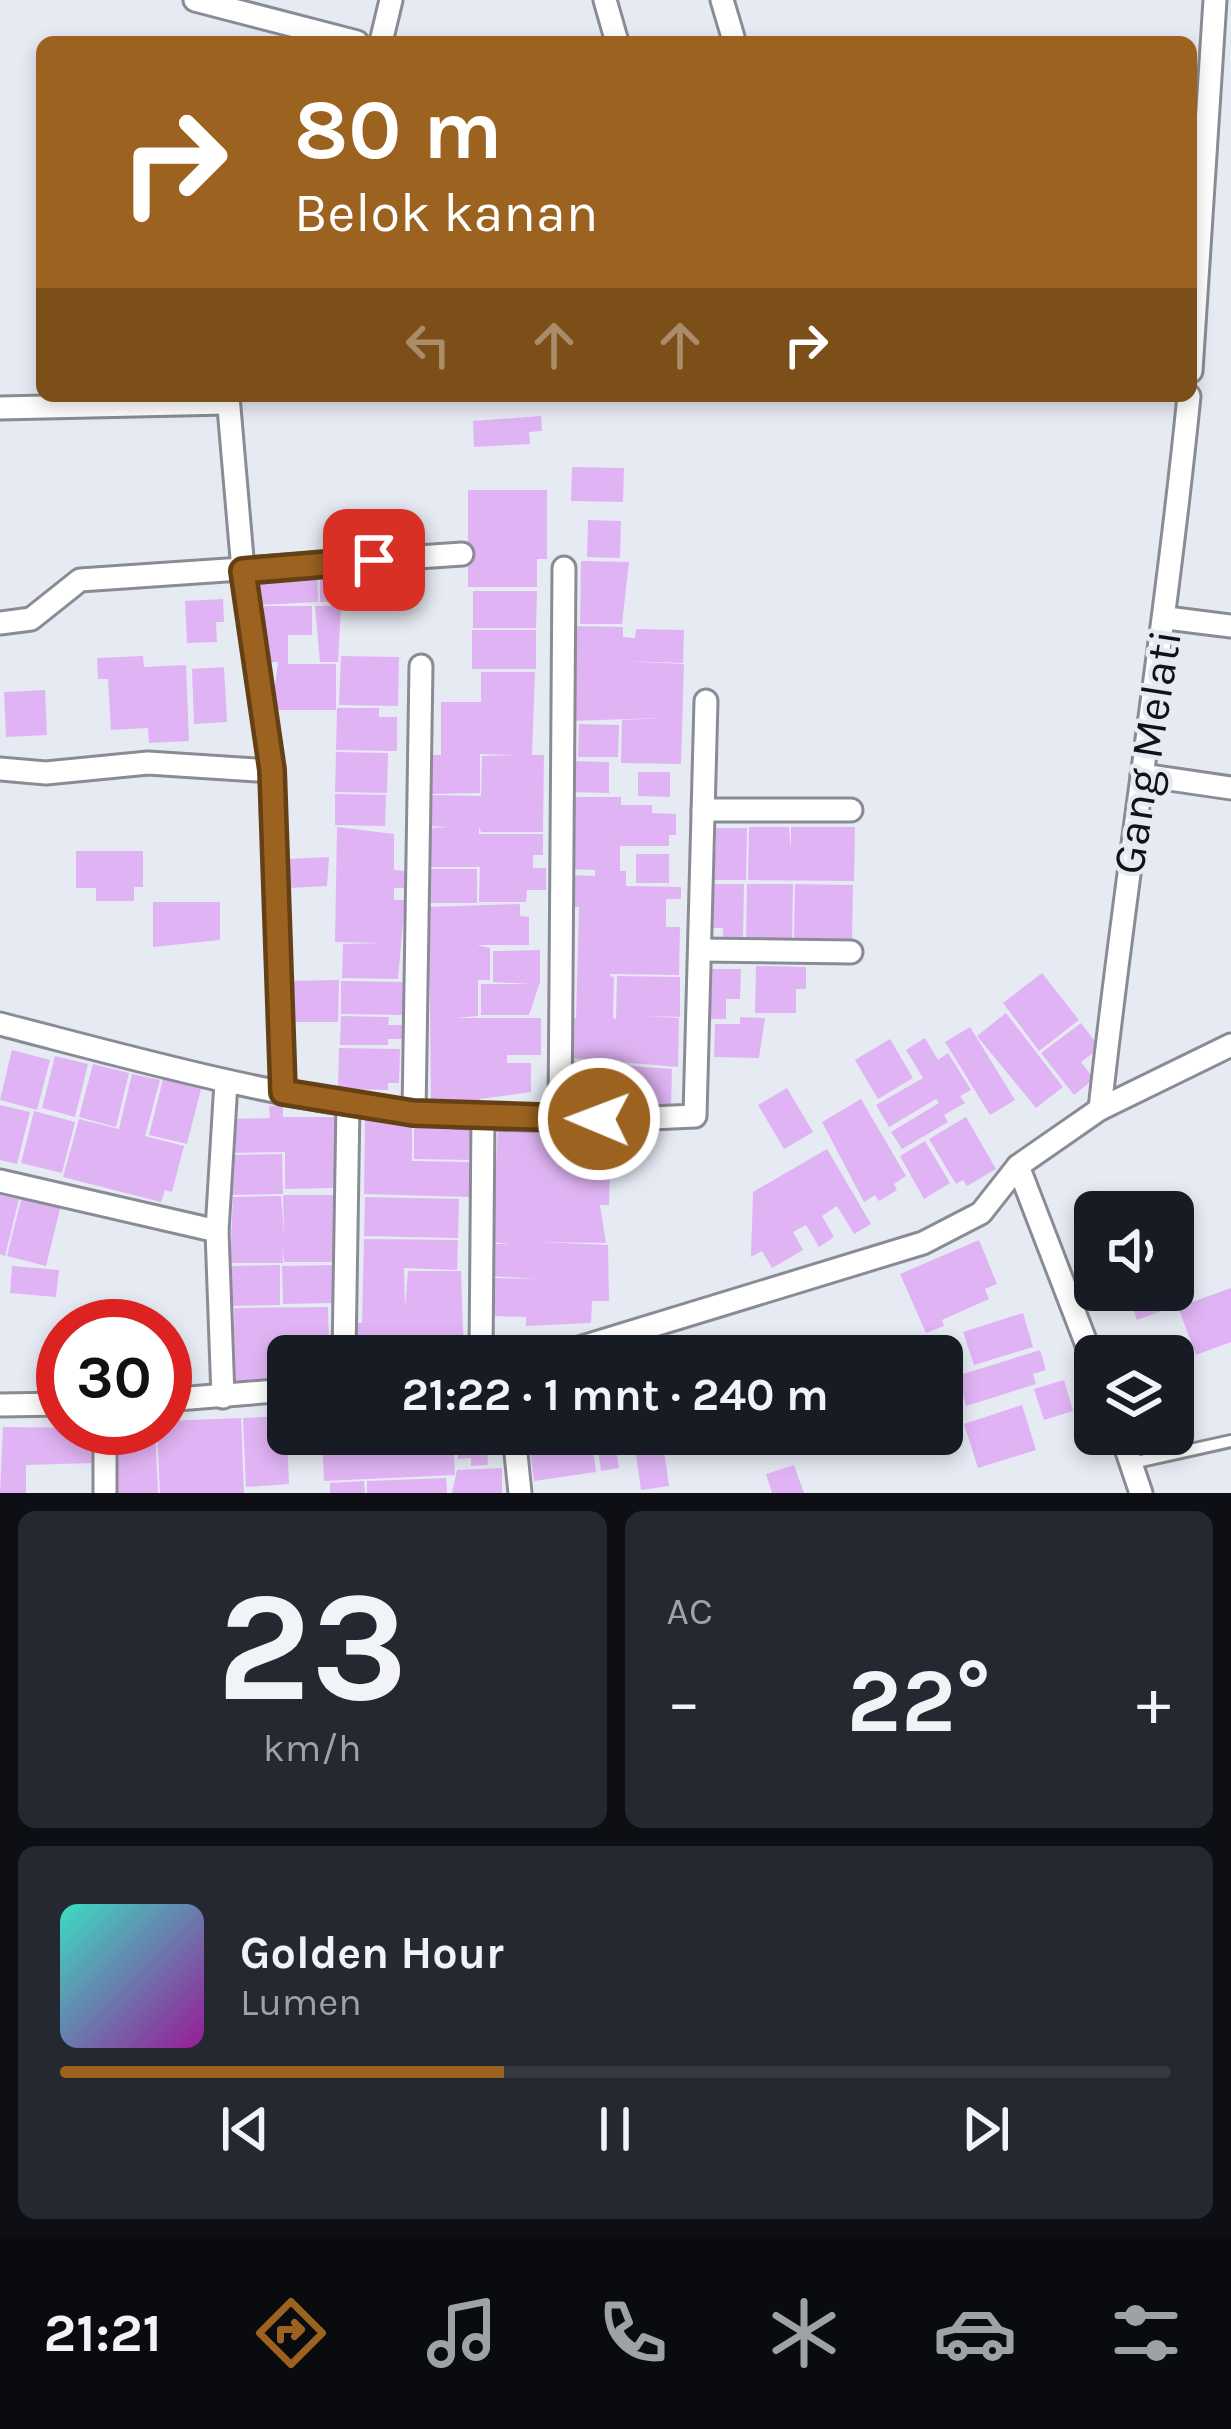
<!DOCTYPE html>
<html lang="id">
<head>
<meta charset="utf-8">
<style>
	:root { --surface:#171b24; --page:#242831; --text:#f1f3f6; --muted:#9ea1a6; --line:#363941; --accent:#9c6320 }
	body { margin:0; font-family:Karla,sans-serif; background:var(--page); color:var(--text); height:100vh; display:flex; flex-direction:column; font-size:45px; white-space:nowrap }
	* { box-sizing:border-box; margin:0 }
	p { font-size:39px; color:var(--muted) }
	.icon { flex:none; width:66px; height:66px; fill:none; stroke:currentColor; stroke-width:2; stroke-linecap:round; stroke-linejoin:round }
	.map { position:relative; height:1493px; overflow:hidden }
	.details { display:flex; flex-direction:column; gap:18px; padding:18px; background:#0d0f14; flex:1 }
	.details>* { flex:none }
	.top-card { position:absolute; left:36px; top:36px; width:1161px; height:366px; border-radius:18px; box-shadow:0 6px 18px #0003; background:#9c6320; color:#fff; overflow:hidden }
	.tools { position:absolute; left:1074px; top:1191px; display:grid; gap:24px }
	.tools a { display:grid; place-items:center; width:120px; height:120px; border-radius:18px; background:var(--surface); box-shadow:0 6px 18px #0003; font-size:60px }
	.speed { position:absolute; left:36px; top:1299px; display:flex; gap:24px; font-size:60px; font-weight:700; text-align:center }
	.speed>* { display:grid; place-content:center; width:156px; height:156px; border-radius:50%; background:var(--surface); box-shadow:0 6px 18px #0003; line-height:1 }
	.speed .limit { border:18px solid #d22; background:#fff; color:#111 }
	.pin { position:absolute; display:grid; place-items:center; width:102px; height:102px; color:#fff; margin:-51px; border-radius:24px; box-shadow:0 6px 18px #0006 }
	.me { position:absolute; width:132px; margin:-66px; rotate:271deg; stroke-linejoin:round; filter:drop-shadow(0 0 9px #0008) }
	.turn { display:flex; align-items:center; gap:42px; height:252px; padding:0 60px; font-size:54px }
	.turn .icon { width:156px; height:156px; stroke-width:2.5 }
	.turn b { display:block; font-size:84px; line-height:102px }
	.lanes { display:flex; align-items:center; height:114px; padding:0 60px; background:#0003; justify-content:center; gap:60px; direction:ltr }
	.lanes .off { opacity:.35 }
	.big { font-size:90px; font-weight:700; line-height:1.1 }
	.details .widget { flex:1; display:flex; flex-direction:column; justify-content:center; gap:18px; min-width:0; padding:0 42px; border-radius:18px; background:var(--page) }
	.details .dial { align-items:center; gap:0 }
	.dial b { font-size:156px; line-height:1 }
	.song { display:flex; align-items:center; gap:36px }
	.cover { width:144px; height:144px; border-radius:18px; background:linear-gradient(135deg,hsl(170 70% 55%),hsl(300 70% 35%)) }
	.played { height:12px; border-radius:6px; background:linear-gradient(90deg,var(--accent) 40%,var(--line) 40%) }
	.keys { display:flex; justify-content:space-around; direction:ltr }
	.heat { display:flex; justify-content:space-between; align-items:center; font-size:66px; direction:ltr }
	.details .tiles { flex:1; display:grid; gap:18px; grid-template-columns:1fr 1fr }
	.widget:last-child { grid-column:span 2 }
	.trip { position:absolute; left:267px; top:1335px; width:696px; height:120px; border-radius:18px; background:var(--surface); box-shadow:0 6px 18px #0003; font-weight:700; line-height:120px; text-align:center }
	.dock { display:flex; height:192px; justify-content:space-around; align-items:center; background:#090b0e; color:var(--muted) }
	.dock .icon { width:84px; height:84px }
	.dock .selected { color:var(--accent) }
	.dock b { font-size:54px; color:var(--text) }
	.map>svg:first-child { display:block }
	.building { fill:#e0b4f4 }
	.lines { fill:none; stroke-linecap:round; stroke-linejoin:round }
	.lane-casing { stroke:#898c94; stroke-width:16 }
	.street-casing { stroke:#898c94; stroke-width:27 }
	.lane { stroke:#fff; stroke-width:10 }
	.street { stroke:#fff; stroke-width:21 }
	.route-casing { stroke:#654015; stroke-width:30 }
	.route { stroke:#9c6320; stroke-width:21 }
	.labels { text-anchor:middle; stroke-width:9; stroke-linejoin:round; paint-order:stroke }
	.street-label { font-size:45px; fill:#111215; stroke:#e6eaf3 }
</style>
</head>
<body>
<div class="map">
<svg width="1231" height="1493" viewBox="0 0 1231 1493">
	<rect width="100%" height="100%" fill="#e6eaf3"/>
	<g class="building">
		<polygon points="541,416 542,431 529,432 530,444 474,447 473,421"/>
		<polygon points="572,467 624,468 623,502 571,501"/>
		<polygon points="468,490 547,490 547,559 537,559 537,587 468,587"/>
		<polygon points="588,520 621,521 620,558 587,557"/>
		<polygon points="581,561 629,562 622,624 580,624"/>
		<polygon points="317,571 318,602 260,605 259,574"/>
		<polygon points="345,572 345,601 320,602 320,574"/>
		<polygon points="473,591 537,591 536,628 473,628"/>
		<polygon points="223,599 224,622 216,622 217,642 187,643 185,601"/>
		<polygon points="264,606 312,606 312,635 288,635 288,664 336,664 336,710 272,710 278,662 264,662"/>
		<polygon points="315,606 341,606 338,662 320,662"/>
		<polygon points="570,626 623,627 623,637 635,638 636,629 684,630 683,663 622,661 684,664 681,764 621,763 622,720 660,718 569,721"/>
		<rect x="472" y="630" width="64" height="39"/>
		<polygon points="143,656 144,667 186,665 189,741 149,743 148,728 111,730 108,679 98,679 97,658"/>
		<polygon points="341,656 399,657 398,706 339,705"/>
		<polygon points="224,667 227,722 194,724 192,669"/>
		<polygon points="481,672 535,672 532,755 544,755 543,832 481,832 479,828 479,834 543,834 543,855 533,855 533,868 546,868 546,890 527,890 526,902 479,902 480,867 430,867 430,828 449,827 426,826 427,795 481,796 482,756 514,755 480,754 480,793 432,794 432,755 441,755 441,702 481,702"/>
		<polygon points="45,690 47,735 6,737 4,692"/>
		<polygon points="337,708 379,708 379,717 397,717 397,751 336,750"/>
		<polygon points="579,724 619,725 618,757 578,757"/>
		<polygon points="336,752 388,753 387,793 335,792"/>
		<polygon points="571,761 609,762 609,793 570,792"/>
		<polygon points="638,772 670,772 670,797 638,796"/>
		<polygon points="335,794 386,795 385,826 335,825"/>
		<polygon points="570,797 621,797 621,805 652,805 652,813 676,814 676,835 669,835 669,846 620,846 620,871 626,871 626,886 681,887 681,899 666,899 666,927 680,927 679,975 610,974 610,976 614,977 613,1018 616,1019 617,976 680,977 680,1017 646,1016 679,1018 678,1067 562,1057 563,1017 576,1018 579,907 569,907 569,875 595,876 595,870 567,869"/>
		<polygon points="337,827 394,834 394,870 405,871 405,888 394,888 394,900 405,900 398,979 342,978 343,944 380,943 335,942"/>
		<polygon points="749,827 789,827 791,849 791,827 855,827 854,881 748,880"/>
		<polygon points="716,828 747,828 746,880 707,880 707,850 716,850"/>
		<polygon points="76,851 143,851 143,887 134,887 134,901 96,901 96,888 76,888"/>
		<rect x="636" y="854" width="33" height="29"/>
		<polygon points="329,857 327,886 289,888 290,859"/>
		<polygon points="427,869 477,869 477,903 426,903"/>
		<polygon points="707,884 744,884 743,940 723,940 723,928 707,928"/>
		<polygon points="747,884 793,884 792,941 746,941"/>
		<polygon points="795,884 853,885 852,939 794,938"/>
		<polygon points="153,902 220,902 220,940 153,947"/>
		<polygon points="520,904 520,916 529,917 529,945 477,945 490,948 490,980 478,980 478,1016 457,1018 541,1018 541,1055 507,1055 507,1063 531,1063 531,1092 480,1099 480,1106 431,1106 429,907"/>
		<polygon points="540,950 540,982 529,1015 481,1015 481,984 531,984 493,982 493,951"/>
		<polygon points="756,966 806,967 806,989 796,989 796,1013 755,1013"/>
		<polygon points="708,969 741,969 740,999 726,999 726,1019 708,1019"/>
		<polygon points="1042,973 1079,1020 1039,1051 1003,1003"/>
		<polygon points="339,980 338,1022 286,1022 287,981"/>
		<polygon points="341,981 403,982 403,1015 341,1014"/>
		<polygon points="1006,1013 1063,1087 1036,1108 977,1036"/>
		<polygon points="341,1016 389,1017 388,1025 403,1025 403,1039 388,1039 388,1045 340,1045"/>
		<polygon points="740,1017 765,1018 759,1058 714,1057 715,1024 740,1024"/>
		<polygon points="1081,1023 1100,1048 1081,1062 1094,1079 1074,1095 1041,1053"/>
		<polygon points="970,1027 1015,1100 990,1115 945,1042"/>
		<polygon points="925,1038 938,1060 948,1053 971,1090 960,1096 965,1103 944,1115 948,1122 902,1149 891,1132 939,1103 936,1099 889,1127 876,1105 923,1078 906,1050"/>
		<polygon points="890,1039 913,1078 878,1099 855,1060"/>
		<polygon points="339,1048 400,1049 399,1083 388,1083 388,1090 338,1089"/>
		<polygon points="12,1050 50,1060 37,1110 0,1100"/>
		<polygon points="55,1056 88,1064 75,1117 42,1108"/>
		<polygon points="564,1061 672,1069 671,1108 563,1106"/>
		<polygon points="93,1064 129,1073 116,1127 79,1117"/>
		<polygon points="132,1074 160,1080 145,1136 184,1146 172,1192 165,1190 161,1202 63,1177 79,1119 119,1129"/>
		<polygon points="163,1079 201,1089 187,1144 149,1135"/>
		<polygon points="787,1088 813,1132 784,1149 758,1105"/>
		<polygon points="861,1099 906,1176 894,1184 897,1190 879,1201 875,1195 864,1202 822,1122"/>
		<polygon points="0,1105 30,1112 17,1164 0,1160"/>
		<polygon points="283,1105 283,1117 335,1117 336,1188 285,1189 285,1152 233,1153 232,1119 270,1118 269,1106"/>
		<polygon points="34,1111 75,1122 62,1173 21,1163"/>
		<polygon points="966,1117 996,1169 967,1186 963,1180 956,1184 929,1139"/>
		<polygon points="365,1119 412,1120 412,1161 469,1162 469,1197 364,1194"/>
		<polygon points="414,1121 470,1122 469,1160 414,1159"/>
		<polygon points="498,1131 609,1131 609,1145 595,1145 595,1168 610,1169 609,1205 600,1205 606,1243 539,1242 608,1245 609,1301 592,1301 591,1323 526,1326 526,1317 491,1316 492,1278 538,1279 491,1276 492,1244 510,1244 492,1242"/>
		<polygon points="925,1141 950,1183 924,1199 900,1156"/>
		<polygon points="827,1149 871,1224 854,1234 837,1206 822,1216 834,1237 819,1247 806,1225 793,1232 803,1250 772,1268 762,1251 751,1257 753,1192"/>
		<polygon points="282,1154 283,1194 229,1195 229,1155"/>
		<polygon points="0,1195 19,1199 5,1256 0,1254"/>
		<polygon points="283,1195 334,1195 335,1262 284,1262 282,1247 283,1263 230,1263 233,1197 281,1196 284,1234"/>
		<polygon points="22,1196 61,1205 46,1266 7,1256"/>
		<polygon points="365,1197 459,1199 458,1238 364,1236"/>
		<polygon points="364,1239 458,1240 457,1270 404,1268 405,1308 408,1271 461,1271 464,1356 353,1356 354,1323 362,1323"/>
		<polygon points="979,1240 997,1284 985,1289 989,1299 942,1320 944,1326 926,1333 900,1274"/>
		<polygon points="280,1265 280,1305 230,1306 230,1266"/>
		<polygon points="334,1265 334,1303 283,1304 282,1266"/>
		<polygon points="12,1266 59,1270 56,1297 10,1293"/>
		<polygon points="1231,1288 1231,1342 1196,1355 1178,1307"/>
		<polygon points="1126,1290 1169,1290 1175,1306 1137,1320"/>
		<polygon points="328,1307 329,1343 338,1343 339,1356 288,1356 288,1379 281,1379 281,1391 235,1385 234,1308"/>
		<polygon points="1023,1313 1033,1347 974,1365 963,1332"/>
		<polygon points="646,1342 648,1356 617,1356 615,1347"/>
		<polygon points="1040,1350 1046,1370 1033,1374 1036,1384 966,1406 957,1376"/>
		<polygon points="1064,1380 1073,1411 1044,1420 1034,1389"/>
		<polygon points="1022,1405 1036,1450 978,1468 964,1424"/>
		<polygon points="286,1416 289,1484 246,1487 243,1418"/>
		<polygon points="241,1418 244,1493 160,1493 157,1428 165,1428 165,1421"/>
		<polygon points="3,1427 93,1428 94,1463 26,1465 26,1493 0,1493"/>
		<polygon points="114,1428 155,1428 158,1493 117,1493"/>
		<polygon points="322,1434 453,1434 455,1475 324,1481"/>
		<polygon points="457,1434 486,1434 488,1465 471,1466 471,1458 458,1459"/>
		<polygon points="528,1434 591,1434 596,1472 534,1481"/>
		<polygon points="596,1434 662,1434 662,1439 616,1449 619,1468 601,1471"/>
		<polygon points="663,1443 669,1486 641,1490 635,1447"/>
		<polygon points="794,1465 804,1493 772,1493 766,1474"/>
		<polygon points="502,1468 502,1493 452,1493 457,1470"/>
		<polygon points="446,1478 447,1493 367,1493 367,1481"/>
		<polygon points="364,1481 365,1493 330,1493 330,1483"/>
	</g>
	<g class="lines">
		<defs>
			<polyline id="lane" points="1132,1463 1231,1441"/>
			<g id="street">
				<polyline points="195,0 357,42"/>
				<polyline points="605,0 617,42"/>
				<polyline points="722,0 733,37"/>
				<polyline points="381,42 391,0"/>
				<polyline points="1191,371 1215,0"/>
				<polyline points="228,396 243,570 272,771 283,1092"/>
				<polyline points="0,408 227,403"/>
				<polyline points="1167,618 1231,626"/>
				<polyline points="0,623 31,619 80,580 462,554"/>
				<polyline points="0,769 46,773 148,763 272,771"/>
				<polyline points="1142,775 1231,788"/>
				<polyline points="703,810 851,810"/>
				<polyline points="700,950 851,952"/>
				<path d="M0,1024C136,1059 272,1098 411,1112C505,1122 601,1121 695,1116L706,701"/>
				<path d="M1100,1109C1126,870 1165,635 1189,396"/>
				<polyline points="414,1113 421,666"/>
				<polyline points="560,1119 564,568"/>
				<polyline points="1018,1166 1095,1366"/>
				<polyline points="0,1181 217,1231"/>
				<polyline points="344,1356 348,1103"/>
				<polyline points="481,1356 483,1116"/>
				<polyline points="553,1356 923,1243 981,1213 1018,1166 1100,1109 1231,1045"/>
				<polyline points="223,1397 217,1231 226,1082"/>
				<polyline points="165,1400 288,1390"/>
				<polyline points="0,1405 63,1404"/>
				<polyline points="514,1434 520,1493"/>
				<polyline points="1121,1434 1141,1493"/>
				<polyline points="105,1493 105,1428"/>
			</g>
		</defs>
		<use href="#lane" class="lane-casing"/>
		<use href="#street" class="street-casing"/>
		<use href="#lane" class="lane"/>
		<use href="#street" class="street"/>
	</g>
	<g class="lines">
		<defs>
			<polyline id="route" points="374,560 243,571 272,770 283,1092 413,1113 599,1119"/>
		</defs>
		<use href="#route" class="route-casing"/>
		<use href="#route" class="route"/>
	</g>
	<g class="labels">
		<g class="street-label">
			<text transform="translate(1146 752) rotate(-81)" y="16">Gang Melati</text>
		</g>
	</g>
</svg>
<div class="tools">
<a><svg class="icon" aria-label="sound" viewBox="0 0 24 24"><path d="M4 9h4l5-4v14l-5-4H4zM17 9q2 3 0 6"/></svg></a>
<a><svg class="icon" aria-label="layers" viewBox="0 0 24 24"><path d="M12 4l9 5-9 5-9-5zM3 14l9 5 9-5"/></svg></a>
</div>
<div class="speed"><div class="limit">30</div></div>
<div class="pin" style="left:374px;top:560px;background:#d93025"><svg class="icon" aria-label="arrive" viewBox="0 0 24 24"><path d="M6 21V4h12l-3 4 3 4H6"/></svg></div>
<svg class="me" style="left:599px;top:1119px" viewBox="-20 -20 40 40"><circle r="17" fill="#9c6320" stroke="#fff" stroke-width="3"/><path d="M0-11L8 9 0 5-8 9z" fill="#fff"/></svg>
<div class="trip">21:22 · 1 mnt · 240 m</div>
<div class="top-card">
<div class="turn"><svg class="icon" aria-label="right" viewBox="0 0 24 24"><path d="M7 20v-9h11M14 6l5 5-5 5"/></svg><div><b>80 m</b>Belok kanan</div></div>
<div class="lanes"><svg class="icon off" aria-label="left" viewBox="0 0 24 24"><path d="M17 20v-9H6M10 6l-5 5 5 5"/></svg><svg class="icon off" aria-label="ahead" viewBox="0 0 24 24"><path d="M12 20V5M6 11l6-6 6 6"/></svg><svg class="icon off" aria-label="ahead" viewBox="0 0 24 24"><path d="M12 20V5M6 11l6-6 6 6"/></svg><svg class="icon" aria-label="right" viewBox="0 0 24 24"><path d="M7 20v-9h11M14 6l5 5-5 5"/></svg></div>
</div>
</div>
<section class="details">
<div class="tiles">
<div class="widget dial"><b>23</b><p>km/h</p></div>
<div class="widget"><p>AC</p>
<div class="heat"><a>−</a><b class="big">22°</b><a>+</a></div>
</div>
<div class="widget">
<div class="song"><i class="cover"></i><div><b>Golden Hour</b><p>Lumen</p></div></div>
<div class="played"></div>
<div class="keys"><svg class="icon" aria-label="previous" viewBox="0 0 24 24"><path d="M18 5L8 12l10 7zM5 5v14"/></svg><svg class="icon" aria-label="pause" viewBox="0 0 24 24"><path d="M8 5v14M16 5v14"/></svg><svg class="icon" aria-label="next" viewBox="0 0 24 24"><path d="M6 5l10 7-10 7zM19 5v14"/></svg></div>
</div>
</div>
</section>
<nav class="dock">
<b>21:21</b>
<svg class="icon selected" aria-label="directions" viewBox="0 0 24 24"><path d="M12 3l9 9-9 9-9-9zM9 14v-3h6M13 9l2 2-2 2"/></svg>
<svg class="icon" aria-label="music" viewBox="0 0 24 24"><path d="M9 18V5l10-2v13"/><circle cx="6" cy="18" r="3"/><circle cx="16" cy="16" r="3"/></svg>
<svg class="icon" aria-label="phone" viewBox="0 0 24 24"><path d="M5 4h4l2 5-3 2q2 4 5 5l2-3 5 2v4C11 20 4 13 5 4z"/></svg>
<svg class="icon" aria-label="climate" viewBox="0 0 24 24"><path d="M12 3v18M4 7l16 10M4 17L20 7"/></svg>
<svg class="icon" aria-label="car" viewBox="0 0 24 24"><path d="M5 17H2v-5l4-1 3-4h7l3 4 3 1v5h-3M9 17h6M6 11h13"/><circle cx="7" cy="17" r="2"/><circle cx="17" cy="17" r="2"/></svg>
<svg class="icon" aria-label="filters" viewBox="0 0 24 24"><path d="M4 7h16M4 17h16"/><circle cx="9" cy="7" r="2"/><circle cx="15" cy="17" r="2"/></svg>
</nav>
</body>
</html>
